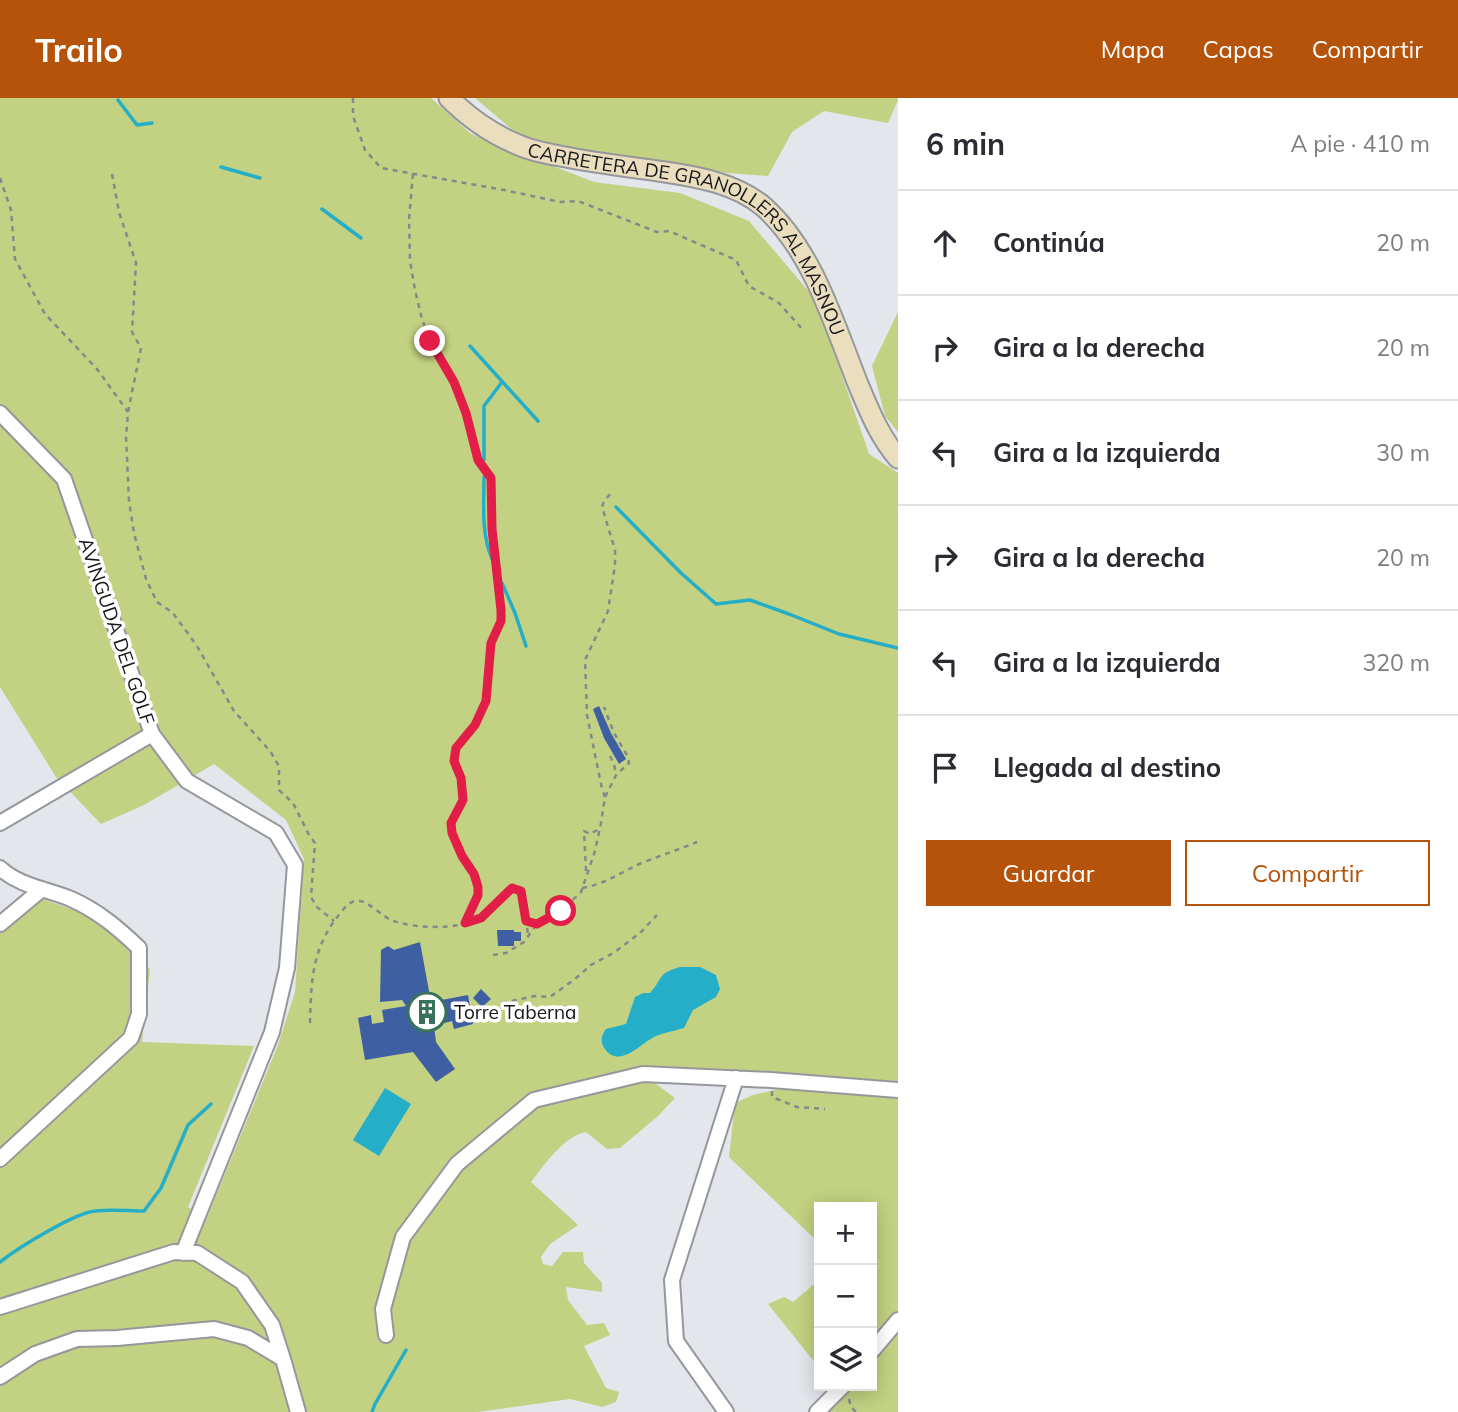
<!DOCTYPE html>
<html lang="es">
<head>
<meta charset="utf-8">
<style>
	body { margin:0; font-family:Mulish,sans-serif; background:#f2f2f3; color:#2b2b33 }
	.controls { position:absolute; right:21px; bottom:21px; display:grid; overflow:hidden; border-radius:0px; box-shadow:0 4px 18px #0003 }
	.controls button { width:63px; height:63px; display:grid; place-items:center; padding:0; border:0; border-bottom:2px solid #e1e1e2; background:#fff; color:#2b2b33; font:35px sans-serif }
	.stop { position:absolute; width:21px; height:21px; margin:-16px; border:5px solid #e11d48; border-radius:50%; background:#fff }
	.stop.end { background:#e11d48; border-color:#fff; box-shadow:0 2px 7px #0008 }
	.list { margin:0; padding:0; list-style:none }
	h2 { display:flex; justify-content:space-between; align-items:center; height:91px; margin:0; padding:0 28px; font-size:30px }
	h2 small { font-size:23px; font-weight:400; color:#7c7c81 }
	.list li { display:grid; grid-template-columns:46px 1fr auto; gap:21px; align-items:center; box-sizing:border-box; height:105px; padding:0 28px; border-top:2px solid #e1e1e2 }
	.list b { display:block; font-size:26px; white-space:nowrap }
	.list em { font-size:23px; font-style:normal; color:#7c7c81 }
	.actions { display:flex; gap:14px; padding:21px 28px }
	.actions a { flex:1; padding:16px 0; border:2px solid #b45309; border-radius:0px; text-align:center; font-size:24px; color:#b45309 }
	.actions .main { background:#b45309; color:#fff }
	.icon { flex:none; width:38px; height:38px; fill:none; stroke:currentColor; stroke-width:2; stroke-linecap:round; stroke-linejoin:round }
	.map { position:relative; flex:none; width:898px; height:1314px; overflow:hidden }
	header { display:flex; align-items:center; gap:42px; box-sizing:border-box; height:98px; padding:0 35px; background:#b45309; color:#fff }
	header strong { font-size:33px }
	nav { display:flex; gap:38px; margin-inline-start:auto; font-size:24px }
	main { display:flex }
	aside { flex:1; background:#fff }
	.map>svg:first-child { display:block }
</style>
</head>
<body>
<header>
<strong>Trailo</strong>
<nav><a>Mapa</a><a>Capas</a><a>Compartir</a></nav>
</header>
<main>
<div class="map">
<svg width="898" height="1314" viewBox="0 0 898 1314">
	<rect width="100%" height="100%" fill="#e3e6eb"/>
	<path fill="#c2d182" d="M 0,0 L 431,0 L 471,36 L 594,84 L 680,95 L 749,123 L 816,202 L 869,356 L 898,375 L 898,983 L 793,978 L 652,983 L 675,1000 L 658,1018 L 620,1050 L 607,1051 L 586,1034 C 564,1038 544,1067 531,1084 L 578,1127 L 550,1146 L 541,1159 L 543,1166 L 552,1168 L 563,1154 L 583,1154 L 584,1165 L 602,1185 L 602,1194 L 566,1189 L 568,1202 L 587,1227 L 604,1225 L 610,1237 L 584,1248 L 606,1290 L 619,1294 L 616,1304 L 602,1309 L 570,1301 L 477,1314 L 0,1314 L 0,830 L 36,799 L 83,815 L 123,845 L 150,871 L 142,944 L 254,948 L 188,1109 L 206,1122 L 278,947 L 295,894 L 304,761 L 286,722 L 214,666 L 144,707 L 101,726 L 56,679 L 0,589 Z
		M 475,0 L 898,0 L 898,2 L 888,25 L 824,13 L 792,34 L 768,78 L 726,75 L 613,58 L 522,40 Z
		M 898,214 L 898,334 L 885,318 L 872,268 Z
		M 783,990 L 898,996 L 898,1314 L 810,1314 L 857,1288 L 872,1288 L 872,1109 L 819,1109 L 819,1145 L 729,1059 L 735,1005 L 753,997 Z
		M 819,1182 L 819,1266 L 816,1266 L 768,1206 L 784,1199 L 793,1204 Z"/>
	<path fill="#25aec7" d="M 680,869 L 700,869 L 716,877 L 720,891 L 716,899 L 693,912 L 684,930 C 674,933 661,935 652,940 C 639,948 618,970 605,951 C 600,944 601,938 606,931 L 626,926 L 635,899 L 643,895 L 650,895 C 664,880 656,876 680,869 Z
		M 385,990 L 411,1006 L 379,1058 L 353,1042 Z"/>
	<g fill="none" stroke-linecap="round" stroke-linejoin="round">
		<path stroke="#25aec7" stroke-width="3.5" d="M 118,2 L 137,27 L 152,25
			M 221,69 L 260,80
			M 322,111 L 361,140
			M 470,248 L 538,323
			M 484,362 L 484,308 L 502,284
			M 484,379 C 484,407 481,435 492,461
			M 616,409 L 681,475 L 716,506 L 750,502 L 789,516 L 839,536 L 898,550
			M 502,485 L 515,515 L 526,548
			M 0,1164 C 18,1150 74,1115 95,1113 C 111,1111 128,1113 144,1113 L 161,1090 L 188,1027 L 211,1006
			M 372,1314 L 375,1306 L 406,1252"/>
	</g>
	<path fill="#3e60a3" d="M 599,608 L 611,635 L 626,661 L 619,666 L 604,640 L 593,611 Z
		M 497,832 L 514,832 L 514,834 L 521,834 L 521,843 L 514,843 L 514,848 L 498,848 Z
		M 420,844 L 431,904 L 468,897 L 473,926 L 454,931 L 452,923 L 434,928 L 436,944 L 455,971 L 436,984 L 413,954 L 365,962 L 358,920 L 371,917 L 372,926 L 384,924 L 382,912 L 406,908 L 402,902 L 380,904 L 381,852 L 388,848 L 394,852 Z
		M 481,891 L 491,901 L 482,909 L 473,900 Z"/>
	<g fill="none" stroke-linecap="round" stroke-linejoin="round">
		<defs>
			<path id="street" d="M 0,315 L 64,381 L 152,636 L 187,683 L 276,735 L 295,767 L 287,870 L 272,934 L 183,1155
				M 0,725 L 152,636
				M 0,770 C 19,788 47,791 71,801 C 98,813 118,830 139,850 L 139,916 L 131,940 L 0,1061
				M 0,826 L 42,791
				M 0,1209 L 174,1154 L 197,1155 L 242,1184 L 272,1227 L 283,1261
				M 386,1237 L 383,1211 L 403,1139 L 457,1066 L 534,1002 L 643,976 L 771,982 L 898,992
				M 872,1253 L 898,1222
				M 0,1279 L 35,1256 L 77,1241 L 117,1240 L 214,1231 L 248,1240 L 283,1261 L 298,1314
				M 726,1314 L 676,1243 L 672,1182 L 736,980
				M 817,1314 L 843,1288"/>
			<g id="secondary">
				<path id="s1" d="M 449,0 C 468,19 489,34 514,45 C 528,52 544,55 560,58 C 595,65 630,69 665,74 C 699,79 737,86 764,109 C 813,153 834,226 858,286 C 869,312 879,338 898,360"/>
			</g>
		</defs>
		<use href="#street" stroke="#95979c" stroke-width="18"/>
		<use href="#secondary" stroke="#95979c" stroke-width="23"/>
		<path stroke="#86888c" stroke-width="2.5" stroke-dasharray="5 5" stroke-linecap="butt" d="M 353,0 L 353,18 L 365,52 L 381,70 L 504,92 L 560,104 L 578,103 L 657,134 L 669,133 L 736,162 L 749,188 L 779,205 L 804,233
			M 112,76 L 119,114 L 136,165 L 132,234 L 141,250 L 128,314 L 126,339 L 129,403 L 134,435 L 146,481 L 157,504 L 173,515 L 197,548 L 234,613 L 270,653 L 279,668 L 279,692 L 293,705 L 309,737 L 315,745 L 311,799 L 317,809 L 334,823
			M 413,76 L 409,121 L 410,163 L 415,192 L 422,221 L 430,243 L 454,284 L 466,315 L 478,362 L 490,380 L 492,431 L 501,512 L 501,523 L 491,545 L 486,603 L 475,627 L 456,650 L 454,663 L 461,680 L 463,702 L 451,725 L 452,735 L 462,758 L 474,776 L 478,789 L 478,797 L 465,825
			M 0,80 L 11,112 L 15,161 L 45,216 L 97,271 L 128,314
			M 610,658 L 614,666 L 616,677
			M 605,699 L 602,691 L 587,617 L 585,562 L 608,513 L 615,467 L 615,452 L 602,409 L 604,403 L 613,393
			M 586,773 L 584,733 L 590,736 L 599,731
			M 582,790 C 607,786 622,773 644,764 C 662,757 680,751 697,744
			M 493,857 L 506,855 L 524,844 L 537,826 L 561,813 L 581,794 L 595,753 L 601,725 L 605,699 L 616,677 L 629,665 L 628,659 L 614,635 L 604,609
			M 502,905 L 535,898 L 550,899 L 575,881 L 591,867 L 615,854 L 641,834 L 657,817
			M 310,925 C 311,882 312,848 342,813 C 346,808 351,802 359,803 C 368,803 382,818 391,822 C 413,831 460,832 481,820 C 493,814 503,800 512,790 L 521,793 L 524,801 L 528,838
			M 772,993 L 772,999 L 797,1009 L 825,1011
			M 849,1301 L 851,1309 L 856,1314"/>
		<use href="#street" stroke="#fff" stroke-width="14"/>
		<use href="#secondary" stroke="#eadebf" stroke-width="19"/>
	</g>
	<g fill="none" stroke-linecap="round" stroke-linejoin="round">
		<path stroke="#e11d48" stroke-width="9" d="M 430,243 L 454,284 L 466,315 L 478,362 L 491,380 L 492,431 L 501,512 L 501,523 L 491,545 L 486,603 L 475,627 L 456,650 L 454,663 L 461,680 L 463,702 L 451,725 L 452,735 L 462,758 L 474,776 L 478,789 L 478,797 L 465,825 L 481,820 L 512,790 L 521,793 L 526,823 L 537,826 L 561,813"/>
	</g>
	<defs>
		<symbol id="building-ring" viewBox="-11 -11 22 22"><circle r="9.5" fill="#fff" stroke="#39735c" stroke-width="1.5"/><path d="M-4-6H4V6H1V3H-1V6H-4ZM-2.5-4.3h1.7v1.8h-1.7ZM.8-4.3h1.7v1.8H.8ZM-2.5-1h1.7V.8h-1.7ZM.8-1h1.7V.8H.8Z" fill="#39735c"/></symbol>
	</defs>
	<g fill-rule="evenodd">
		<use href="#building-ring" x="405" y="892" width="44" height="44"/>
	</g>
	<g text-anchor="middle" dominant-baseline="central" stroke-width="7" stroke-linejoin="round" paint-order="stroke">
		<g font-size="19" fill="#161719" stroke="#fff">
			<text stroke="none"><textPath href="#s1" startOffset="292">CARRETERA DE GRANOLLERS AL MASNOU</textPath></text>
			<text transform="translate(117 533) rotate(71)">AVINGUDA DEL GOLF</text>
		</g>
		<g font-size="19" fill="#161719" stroke="#fff" text-anchor="start">
			<text x="454" y="914">Torre Taberna</text>
		</g>
	</g>
</svg>
<div class="controls">
<button>+</button>
<button>−</button>
<button><svg class="icon" aria-label="layers" viewBox="0 0 24 24"><path d="M12 4l9 5-9 5-9-5zM3 14l9 5 9-5"/></svg></button>
</div>
<div class="stop" style="left:561px;top:813px"></div>
<div class="stop end" style="left:430px;top:243px"></div>
</div>
<aside>
<h2>6 min<small>A pie · 410 m</small></h2>
<ul class="list">
<li><svg class="icon" aria-label="ahead" viewBox="0 0 24 24"><path d="M12 20V5M6 11l6-6 6 6"/></svg><div><b>Continúa</b></div><em>20 m</em></li>
<li><svg class="icon" aria-label="right" viewBox="0 0 24 24"><path d="M7 20v-9h11M14 6l5 5-5 5"/></svg><div><b>Gira a la derecha</b></div><em>20 m</em></li>
<li><svg class="icon" aria-label="left" viewBox="0 0 24 24"><path d="M17 20v-9H6M10 6l-5 5 5 5"/></svg><div><b>Gira a la izquierda</b></div><em>30 m</em></li>
<li><svg class="icon" aria-label="right" viewBox="0 0 24 24"><path d="M7 20v-9h11M14 6l5 5-5 5"/></svg><div><b>Gira a la derecha</b></div><em>20 m</em></li>
<li><svg class="icon" aria-label="left" viewBox="0 0 24 24"><path d="M17 20v-9H6M10 6l-5 5 5 5"/></svg><div><b>Gira a la izquierda</b></div><em>320 m</em></li>
<li><svg class="icon" aria-label="arrive" viewBox="0 0 24 24"><path d="M6 21V4h12l-3 4 3 4H6"/></svg><div><b>Llegada al destino</b></div></li>
</ul>
<div class="actions"><a class="main">Guardar</a><a>Compartir</a></div>
</aside>
</main>
</body>
</html>
